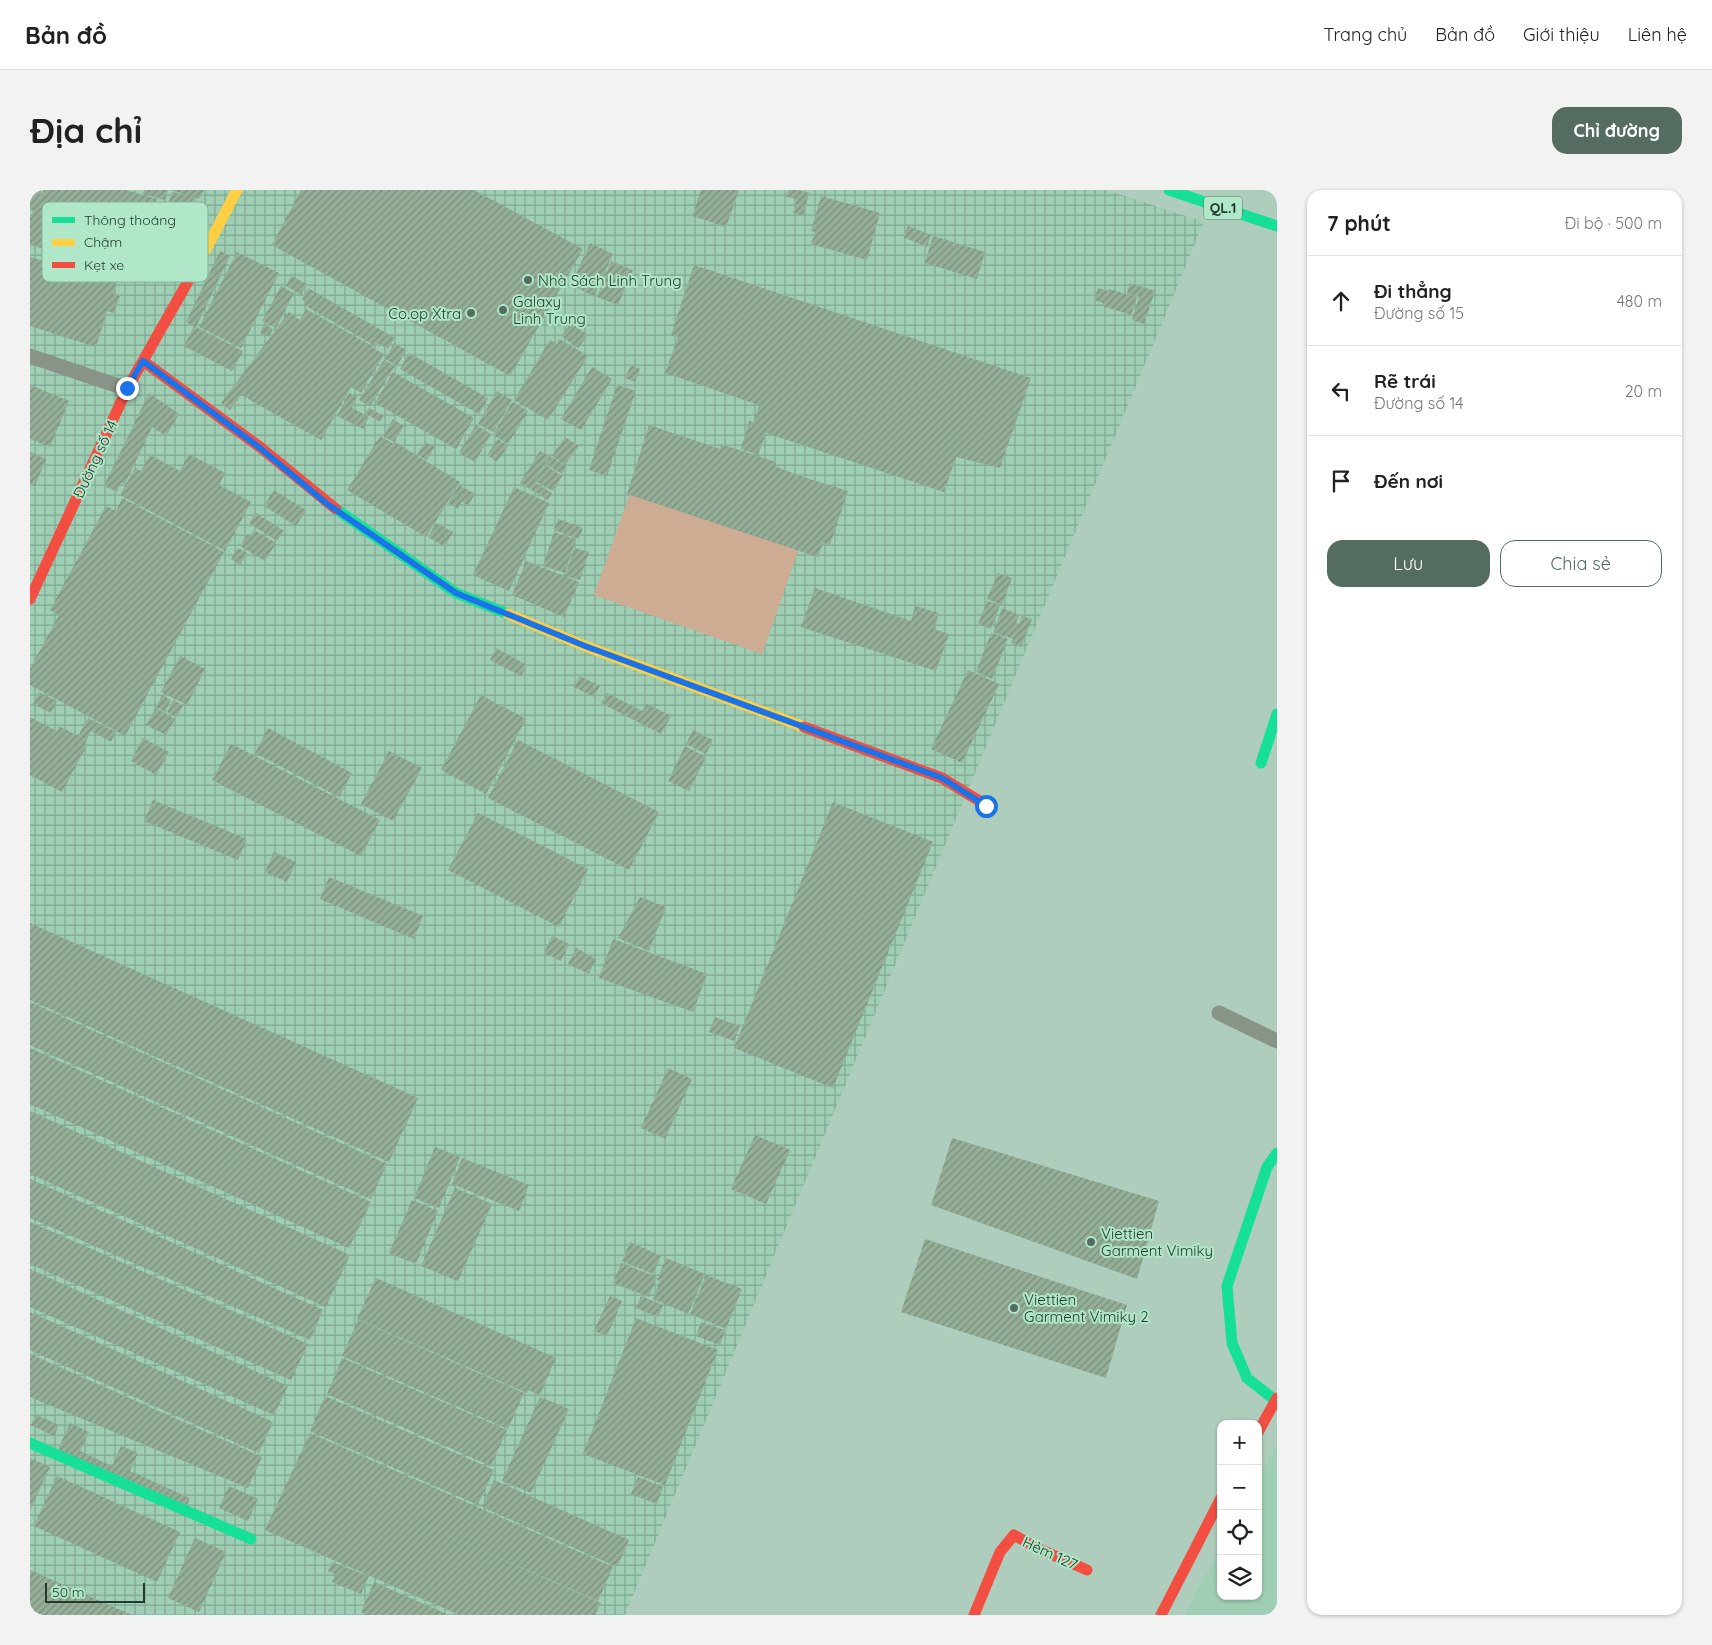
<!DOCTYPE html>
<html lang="vi">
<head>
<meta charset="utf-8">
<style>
	body { margin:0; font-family:Quicksand,sans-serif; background:#f2f2f2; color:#222 }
	.controls { position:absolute; right:15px; bottom:15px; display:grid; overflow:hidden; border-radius:10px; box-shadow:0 1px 4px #0004 }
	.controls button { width:45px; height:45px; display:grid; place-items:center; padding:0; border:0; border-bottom:1px solid #e0e0e0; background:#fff; color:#222; font:25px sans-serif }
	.scale { position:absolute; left:15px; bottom:12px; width:100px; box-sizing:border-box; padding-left:5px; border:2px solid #243a2e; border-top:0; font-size:14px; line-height:18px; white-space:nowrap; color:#243a2e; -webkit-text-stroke:4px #afe7c8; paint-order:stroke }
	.stop { position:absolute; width:15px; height:15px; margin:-11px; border:4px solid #1a73e8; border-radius:50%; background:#fff }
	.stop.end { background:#1a73e8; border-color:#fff; box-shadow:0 1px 5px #0008 }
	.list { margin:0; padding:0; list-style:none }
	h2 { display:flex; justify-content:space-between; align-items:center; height:65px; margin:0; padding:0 20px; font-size:21px }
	h2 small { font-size:16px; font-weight:400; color:#767676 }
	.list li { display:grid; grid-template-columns:32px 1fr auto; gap:15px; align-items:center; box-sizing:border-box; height:90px; padding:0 20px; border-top:1px solid #e0e0e0 }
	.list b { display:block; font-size:19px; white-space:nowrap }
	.list p { margin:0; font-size:16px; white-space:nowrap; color:#767676 }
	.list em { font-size:16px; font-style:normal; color:#767676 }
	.actions { display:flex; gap:10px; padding:15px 20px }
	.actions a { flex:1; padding:11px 0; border:1px solid #556d60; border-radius:15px; text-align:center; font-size:18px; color:#556d60 }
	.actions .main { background:#556d60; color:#fff }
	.icon { flex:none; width:28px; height:28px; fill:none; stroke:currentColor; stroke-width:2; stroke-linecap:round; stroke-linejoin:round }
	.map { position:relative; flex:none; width:1247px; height:1425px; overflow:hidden; border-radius:15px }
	header { display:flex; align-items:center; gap:30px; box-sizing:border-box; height:70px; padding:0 25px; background:#fff; border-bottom:1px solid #e0e0e0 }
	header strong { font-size:24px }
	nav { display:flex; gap:28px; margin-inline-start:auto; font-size:18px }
	.intro { display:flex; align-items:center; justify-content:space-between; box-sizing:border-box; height:120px; padding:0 30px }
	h1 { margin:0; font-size:35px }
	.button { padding:12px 22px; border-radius:15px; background:#556d60; color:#fff; font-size:18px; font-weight:700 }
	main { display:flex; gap:30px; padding:0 30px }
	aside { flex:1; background:#fff; border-radius:15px; box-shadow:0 1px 4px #0004 }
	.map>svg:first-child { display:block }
</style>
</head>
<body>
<header>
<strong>Bản đồ</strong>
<nav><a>Trang chủ</a><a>Bản đồ</a><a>Giới thiệu</a><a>Liên hệ</a></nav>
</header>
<div class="intro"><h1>Địa chỉ</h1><a class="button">Chỉ đường</a></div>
<main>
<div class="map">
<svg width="1247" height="1425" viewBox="0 0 1247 1425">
	<defs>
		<pattern id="industrial-grid" width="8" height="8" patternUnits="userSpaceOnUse" patternTransform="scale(1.25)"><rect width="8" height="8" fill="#9eceb4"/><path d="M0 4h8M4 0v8" fill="none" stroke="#81a893"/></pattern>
		<pattern id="building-hatch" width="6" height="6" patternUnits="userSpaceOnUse" patternTransform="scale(1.25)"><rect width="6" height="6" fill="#94ae97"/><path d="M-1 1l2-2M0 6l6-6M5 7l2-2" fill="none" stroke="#798f7c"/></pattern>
	</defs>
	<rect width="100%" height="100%" fill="#afcdbc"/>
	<path fill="#9eceb4" d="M 1247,1253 L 1247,1425 L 1154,1425 L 1191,1357 L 1191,1406 L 1228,1406 L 1228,1288 Z"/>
	<path fill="url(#industrial-grid)" d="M 0,0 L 1077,0 L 1174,32 L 595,1425 L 0,1425 Z"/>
	<path fill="#ceab93" d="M 603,295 L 771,353 L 732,464 L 564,405 Z"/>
	<path fill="url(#building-hatch)" d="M 0,0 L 12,1 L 8,11 L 14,0 L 96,0 L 127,9 L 110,65 L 28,41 L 35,44 L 28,64 L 0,54 L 0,28 L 5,18 L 3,21 L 0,20 Z
		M 114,0 L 138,0 L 135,10 L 113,4 Z
		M 141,0 L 174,0 L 169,9 L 164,7 L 161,18 L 139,12 L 142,2 L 158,6 Z
		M 271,0 L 444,0 L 553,59 L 480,186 L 242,55 Z
		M 671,0 L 709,0 L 696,37 L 662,26 Z
		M 758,0 L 769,0 L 779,3 L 773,26 L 763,23 L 767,9 L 756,7 Z
		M 791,6 L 850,23 L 837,70 L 781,54 L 785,42 L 781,41 Z
		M 878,36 L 901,45 L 897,57 L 873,47 Z
		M 903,46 L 955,62 L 947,89 L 895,73 Z
		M 560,53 L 583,64 L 564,106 L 541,95 Z
		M 190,61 L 200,66 L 166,137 L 156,132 Z
		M 207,62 L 249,83 L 211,158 L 169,137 Z
		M 0,67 L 86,93 L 83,104 L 90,106 L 84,123 L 77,121 L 66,157 L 0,136 Z
		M 581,71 L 603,80 L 588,115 L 567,107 Z
		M 664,75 L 1001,188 L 970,278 L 926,267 L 914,302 L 736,243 L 728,265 L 711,259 L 719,231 L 724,232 L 729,215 L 635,183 L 648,147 L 641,145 Z
		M 261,86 L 277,94 L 271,105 L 256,96 Z
		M 1100,93 L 1125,101 L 1114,134 L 1102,130 L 1109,107 L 1097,103 Z
		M 251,96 L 264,103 L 246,138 L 232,131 Z
		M 278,98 L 365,148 L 358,159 L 347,153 L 345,156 L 274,115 L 276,112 L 272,109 Z
		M 1068,98 L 1078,101 L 1079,99 L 1107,107 L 1101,125 L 1072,116 L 1073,113 L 1064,110 Z
		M 276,119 L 344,157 L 343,158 L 354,164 L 331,203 L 321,197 L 291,250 L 223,212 L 212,204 L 200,220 L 191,213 L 259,122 L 270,130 Z
		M 541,133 L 558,145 L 548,158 L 531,146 Z
		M 234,134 L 243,139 L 239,147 L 230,143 Z
		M 164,136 L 213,161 L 202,181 L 154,156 Z
		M 529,149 L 558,166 L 518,230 L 484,210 L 520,150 L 527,154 Z
		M 364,153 L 376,160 L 367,176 L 355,169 Z
		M 379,163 L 458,208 L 449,224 L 370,179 Z
		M 354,170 L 365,176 L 340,216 L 329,210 Z
		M 601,175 L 610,179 L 605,192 L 595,188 Z
		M 562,177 L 582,189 L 551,240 L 531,229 Z
		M 363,182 L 444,228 L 426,259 L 345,213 Z
		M 0,195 L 39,211 L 20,257 L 0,249 Z
		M 587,195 L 606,201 L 577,286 L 559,280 Z
		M 467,201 L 482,210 L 463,242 L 448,234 Z
		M 119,203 L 149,224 L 136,246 L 122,237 L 95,294 L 91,293 L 87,302 L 74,296 Z
		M 319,203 L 327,207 L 322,218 L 339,227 L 333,239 L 307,226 Z
		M 482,212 L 498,221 L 478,254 L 463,245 Z
		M 339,218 L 354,226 L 350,232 L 335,223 Z
		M 363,229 L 374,236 L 364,252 L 353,246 Z
		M 446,235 L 461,244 L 445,272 L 429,263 Z
		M 619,235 L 690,259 L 691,254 L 746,272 L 745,276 L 767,285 L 818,301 L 800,355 L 793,353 L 788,367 L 597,304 Z
		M 350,246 L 364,254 L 365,252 L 430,292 L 396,347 L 317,300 Z
		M 535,247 L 549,256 L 535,275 L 522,266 Z
		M 468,249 L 478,256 L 467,272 L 457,265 Z
		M 395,252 L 405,257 L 397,270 L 387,265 Z
		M 510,261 L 519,266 L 504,292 L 522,303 L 518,310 L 490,293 Z
		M 0,262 L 16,269 L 5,296 L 0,294 Z
		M 159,264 L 195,283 L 189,295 L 221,312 L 195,361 L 90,305 L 105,278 L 111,281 L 120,265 L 150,281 Z
		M 520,266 L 537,277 L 532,284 L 515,274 Z
		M 515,275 L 532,286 L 523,301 L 505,291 Z
		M 429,295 L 445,304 L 438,315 L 432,312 L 428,319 L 418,313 Z
		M 484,297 L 519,313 L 479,401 L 443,385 Z
		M 244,300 L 276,320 L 266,336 L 234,316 Z
		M 92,308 L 194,362 L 95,546 L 0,495 L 0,479 L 29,425 L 20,420 L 76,316 L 86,321 Z
		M 226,323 L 254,341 L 247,351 L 219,333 Z
		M 528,329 L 553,338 L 549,349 L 524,340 Z
		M 406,333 L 423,342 L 415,357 L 398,347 Z
		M 224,340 L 246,353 L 235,371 L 210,356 L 217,345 L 220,346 Z
		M 524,342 L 546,349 L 535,383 L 513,376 Z
		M 208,358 L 217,363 L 210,375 L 201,369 Z
		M 544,358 L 559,362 L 550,390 L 535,386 Z
		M 496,371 L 549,392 L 534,427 L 482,405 Z
		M 968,383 L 982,388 L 972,415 L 957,409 Z
		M 785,398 L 881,431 L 885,416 L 909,423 L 904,439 L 919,444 L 906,481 L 771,437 Z
		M 957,411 L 970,415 L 961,439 L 948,434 Z
		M 972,418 L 989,425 L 986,433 L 989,434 L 992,426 L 1002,429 L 991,457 L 981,453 L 983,449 L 964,442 Z
		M 961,443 L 978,449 L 962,489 L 946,482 Z
		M 466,458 L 497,475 L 491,486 L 460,470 Z
		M 150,466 L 175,479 L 157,515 L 131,502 Z
		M 938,480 L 969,494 L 932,573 L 901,559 Z
		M 550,486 L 570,496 L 564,507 L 544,497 Z
		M 9,502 L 27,511 L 21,523 L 3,514 Z
		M 577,503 L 612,521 L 617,514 L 641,526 L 631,544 L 571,513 Z
		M 132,505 L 141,510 L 135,522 L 126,517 Z
		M 451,505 L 496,529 L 456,604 L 411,580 Z
		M 143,510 L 153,515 L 147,527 L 137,522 Z
		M 126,518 L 145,529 L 136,545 L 116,535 Z
		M 0,527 L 27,541 L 29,536 L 48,546 L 58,528 L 86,542 L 81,552 L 61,541 L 54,556 L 56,557 L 32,602 L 0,585 Z
		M 238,538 L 322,583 L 309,607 L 225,563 Z
		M 663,540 L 683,550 L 676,564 L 656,554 Z
		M 113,548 L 139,562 L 126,585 L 101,571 Z
		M 488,550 L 629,622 L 599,680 L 458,608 Z
		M 201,554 L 350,630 L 331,666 L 182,590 Z
		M 655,556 L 676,567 L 659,601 L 638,591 Z
		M 359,561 L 392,578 L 363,631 L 331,614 Z
		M 123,610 L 217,649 L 208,670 L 114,631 Z
		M 803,612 L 903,652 L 803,898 L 704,858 Z
		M 448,623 L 558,679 L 529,737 L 418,680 Z
		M 244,662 L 266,672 L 257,692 L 235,682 Z
		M 299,687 L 393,726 L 384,749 L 290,709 Z
		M 610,707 L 636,717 L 619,761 L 588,748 Z
		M 0,733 L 388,908 L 359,972 L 0,810 Z
		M 522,746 L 539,754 L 531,771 L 514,763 Z
		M 583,749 L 677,784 L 663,822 L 569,788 Z
		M 546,758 L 566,769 L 559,784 L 538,774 Z
		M 0,812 L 357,974 L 341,1009 L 0,855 Z
		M 685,827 L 710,836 L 704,851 L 679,842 Z
		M 0,858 L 341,1012 L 319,1058 L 0,914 Z
		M 638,878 L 662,889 L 635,949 L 611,938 Z
		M 0,921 L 320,1065 L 296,1117 L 0,984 Z
		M 725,945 L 760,960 L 736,1014 L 701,999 Z
		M 922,948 L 1129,1011 L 1107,1089 L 901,1015 Z
		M 405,957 L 430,967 L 409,1018 L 384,1008 Z
		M 432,968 L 499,995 L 489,1021 L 422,994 Z
		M 0,989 L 293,1120 L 280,1150 L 0,1028 Z
		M 425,998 L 462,1014 L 428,1091 L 391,1076 Z
		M 382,1010 L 408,1021 L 386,1074 L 359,1063 Z
		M 0,1032 L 278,1154 L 261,1190 L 0,1074 Z
		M 895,1049 L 1097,1115 L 1076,1188 L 871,1122 Z
		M 600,1052 L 631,1066 L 623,1084 L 592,1071 Z
		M 636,1068 L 675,1084 L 658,1124 L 623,1109 L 630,1091 L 627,1090 Z
		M 591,1073 L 627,1087 L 619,1107 L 583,1093 Z
		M 0,1079 L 258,1196 L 244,1225 L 0,1117 Z
		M 676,1085 L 712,1099 L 696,1139 L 660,1124 Z
		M 346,1088 L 526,1168 L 510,1205 L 499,1200 L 497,1203 L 327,1129 Z
		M 580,1106 L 592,1111 L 577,1146 L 564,1141 Z
		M 611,1106 L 633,1115 L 628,1127 L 606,1118 Z
		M 0,1122 L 243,1232 L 229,1263 L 0,1160 Z
		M 606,1128 L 688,1160 L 635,1295 L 553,1264 Z
		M 328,1130 L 494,1203 L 478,1239 L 312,1166 Z
		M 671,1132 L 695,1140 L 690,1155 L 666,1146 Z
		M 0,1164 L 232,1267 L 218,1298 L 0,1207 Z
		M 312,1168 L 477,1240 L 461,1276 L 297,1204 Z
		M 295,1206 L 464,1280 L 448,1315 L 280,1241 Z
		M 510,1207 L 539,1219 L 501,1303 L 472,1291 Z
		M 6,1225 L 29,1235 L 24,1246 L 1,1235 Z
		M 40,1233 L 59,1242 L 50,1261 L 82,1276 L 91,1256 L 108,1263 L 100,1281 L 160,1308 L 155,1321 L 26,1264 Z
		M 280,1243 L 583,1377 L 568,1411 L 356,1318 L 571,1413 L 565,1425 L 429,1425 L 235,1340 Z
		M 0,1268 L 20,1277 L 0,1320 Z
		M 27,1286 L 150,1342 L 127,1392 L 4,1336 Z
		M 608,1287 L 633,1297 L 627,1314 L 601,1304 Z
		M 464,1290 L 599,1350 L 587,1377 L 452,1317 Z
		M 199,1296 L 228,1309 L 218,1331 L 189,1318 Z
		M 165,1348 L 196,1362 L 169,1422 L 138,1408 Z
		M 302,1372 L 339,1386 L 331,1404 L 302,1392 L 305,1384 L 298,1381 Z
		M 0,1380 L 102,1425 L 0,1425 Z
		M 344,1392 L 419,1425 L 337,1425 L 331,1422 Z"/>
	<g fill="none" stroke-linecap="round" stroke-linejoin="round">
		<path stroke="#899489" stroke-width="15" d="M 0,166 L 97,199
			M 1189,823 L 1247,851"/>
		<path stroke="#16e098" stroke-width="11" d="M 1139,0 L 1247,36
			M 306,319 L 426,403 L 478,424
			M 1231,573 L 1247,524
			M 1246,1211 L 1217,1188 L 1202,1153 L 1197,1096 L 1237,977 L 1247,963
			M 0,1253 L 221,1349"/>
		<path stroke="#ffcf43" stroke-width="11" d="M 173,65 L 207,0
			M 478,424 L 555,456 L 774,537"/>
		<path stroke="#f24e42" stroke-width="11" d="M 113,171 L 230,257 L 306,319
			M 0,409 L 97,199 L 173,65
			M 774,537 L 912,588 L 956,615
			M 1228,1242 L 1247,1208
			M 944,1425 L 970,1362 L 984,1345 L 1007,1358 L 1057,1380
			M 1131,1425 L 1191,1308"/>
	</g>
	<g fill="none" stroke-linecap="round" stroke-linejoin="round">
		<path stroke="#1a73e8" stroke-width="6" d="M 97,198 L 113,171 L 230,258 L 296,313 L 426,403 L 555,456 L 912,588 L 956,616"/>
	</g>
	<g fill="#556d60" stroke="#afe7c8" stroke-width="2">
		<circle cx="498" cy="90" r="5"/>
		<circle cx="473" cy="120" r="5"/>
		<circle cx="441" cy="123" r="5"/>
		<circle cx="1061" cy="1052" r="5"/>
		<circle cx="984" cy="1118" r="5"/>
	</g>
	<g text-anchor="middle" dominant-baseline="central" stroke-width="4" stroke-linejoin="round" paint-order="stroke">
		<rect fill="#afe7c8" stroke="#4e6e5c" stroke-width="1" x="1174" y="6.5" width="38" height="23" rx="4"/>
		<g font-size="14" font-weight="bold" fill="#243a2e">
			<text x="1193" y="18">QL.1</text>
		</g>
		<g font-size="15" fill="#243a2e" stroke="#afe7c8" text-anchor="start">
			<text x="508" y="90">Nhà Sách Linh Trung</text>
			<text x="483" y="111">Galaxy<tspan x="483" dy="17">Linh Trung</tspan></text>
			<text x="431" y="123" text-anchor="end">Co.op Xtra</text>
			<text x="1071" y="1043">Viettien<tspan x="1071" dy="17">Garment Vimiky</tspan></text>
			<text x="994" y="1109">Viettien<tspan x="994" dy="17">Garment Vimiky 2</tspan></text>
		</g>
		<g font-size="15" fill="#243a2e" stroke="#afe7c8">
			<text transform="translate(65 269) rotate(-65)">Đường số 14</text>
			<text transform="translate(1020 1363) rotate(25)">Hẻm 127</text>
		</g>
	</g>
	<rect x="12" y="12" width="166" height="80" rx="8" fill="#afe7c8" stroke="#85b39a" stroke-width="1"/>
	<rect x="22" y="27" width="23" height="6" fill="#16e098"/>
	<rect x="22" y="49" width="23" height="7" fill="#ffcf43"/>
	<rect x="22" y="72" width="23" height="6" fill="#f24e42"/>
	<g font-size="14" fill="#243a2e">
		<text x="54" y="35">Thông thoáng</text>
		<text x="54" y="57">Chậm</text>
		<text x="54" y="80">Kẹt xe</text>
	</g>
</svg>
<div class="controls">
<button>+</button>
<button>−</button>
<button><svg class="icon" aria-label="locate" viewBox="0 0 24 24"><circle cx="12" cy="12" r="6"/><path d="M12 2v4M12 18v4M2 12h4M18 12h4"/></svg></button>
<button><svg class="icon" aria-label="layers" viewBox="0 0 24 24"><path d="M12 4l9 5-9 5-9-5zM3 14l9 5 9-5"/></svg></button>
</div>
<div class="scale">50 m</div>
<div class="stop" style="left:956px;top:616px"></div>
<div class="stop end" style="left:97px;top:198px"></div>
</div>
<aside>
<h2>7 phút<small>Đi bộ · 500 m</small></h2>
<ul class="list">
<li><svg class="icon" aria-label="ahead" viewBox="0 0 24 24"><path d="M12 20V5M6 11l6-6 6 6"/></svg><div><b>Đi thẳng</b><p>Đường số 15</p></div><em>480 m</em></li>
<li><svg class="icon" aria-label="left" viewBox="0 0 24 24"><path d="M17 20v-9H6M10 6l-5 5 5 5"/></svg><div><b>Rẽ trái</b><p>Đường số 14</p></div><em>20 m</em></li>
<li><svg class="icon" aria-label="arrive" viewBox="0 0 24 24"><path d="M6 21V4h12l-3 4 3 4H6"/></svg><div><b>Đến nơi</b></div></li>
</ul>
<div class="actions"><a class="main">Lưu</a><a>Chia sẻ</a></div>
</aside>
</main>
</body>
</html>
